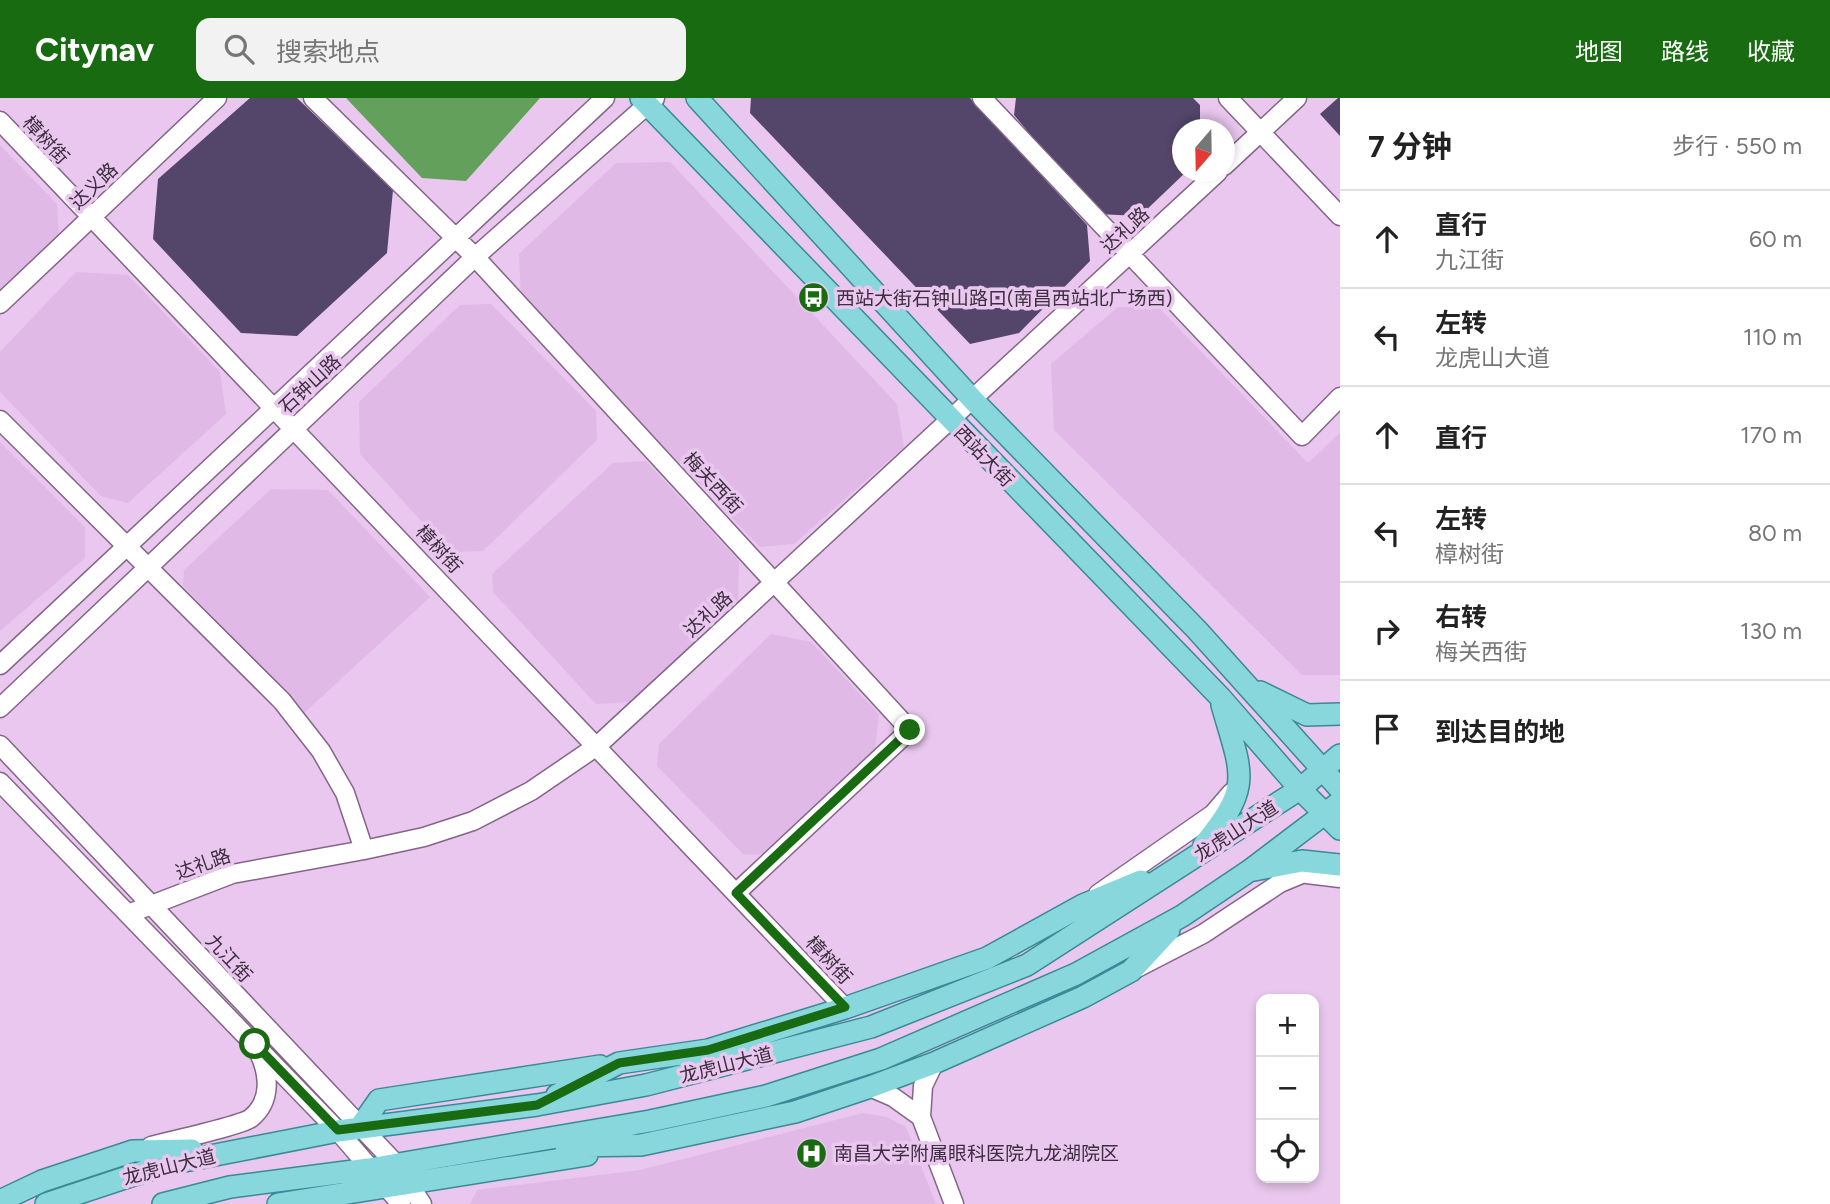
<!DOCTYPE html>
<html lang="zh">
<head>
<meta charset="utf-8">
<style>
	body { margin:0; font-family:Figtree,"Noto Sans SC",sans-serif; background:#f2f2f2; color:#222 }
	.controls { position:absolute; right:21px; bottom:21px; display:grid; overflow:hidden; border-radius:14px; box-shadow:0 4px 10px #0003 }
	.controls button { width:63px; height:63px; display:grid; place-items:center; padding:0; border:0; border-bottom:2px solid #e0e0e0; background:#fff; color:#222; font:35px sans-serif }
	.compass { position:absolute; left:1172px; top:21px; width:63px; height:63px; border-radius:50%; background:#fff; box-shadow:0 4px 10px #0003; rotate:200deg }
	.stop { position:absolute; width:21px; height:21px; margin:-16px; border:5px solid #186b11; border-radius:50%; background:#fff }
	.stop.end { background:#186b11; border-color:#fff; box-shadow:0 2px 7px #0008 }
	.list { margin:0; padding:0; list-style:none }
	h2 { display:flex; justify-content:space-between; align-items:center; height:91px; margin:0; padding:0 28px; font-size:30px }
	h2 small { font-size:23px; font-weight:400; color:#767676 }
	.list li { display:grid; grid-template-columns:46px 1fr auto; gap:21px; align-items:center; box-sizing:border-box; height:98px; padding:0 28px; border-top:2px solid #e0e0e0 }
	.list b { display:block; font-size:26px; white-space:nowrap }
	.list p { margin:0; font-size:23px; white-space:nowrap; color:#767676 }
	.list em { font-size:23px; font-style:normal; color:#767676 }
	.icon { flex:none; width:38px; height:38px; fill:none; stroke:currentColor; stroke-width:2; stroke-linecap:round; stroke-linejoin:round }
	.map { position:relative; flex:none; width:1340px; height:1106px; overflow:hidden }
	header { display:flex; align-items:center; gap:42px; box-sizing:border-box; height:98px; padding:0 35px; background:#186b11; color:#fff }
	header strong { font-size:33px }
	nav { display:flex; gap:38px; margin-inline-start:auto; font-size:24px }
	.search { width:490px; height:63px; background:#f2f2f2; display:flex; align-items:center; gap:18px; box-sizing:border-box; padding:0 24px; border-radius:14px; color:#767676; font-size:26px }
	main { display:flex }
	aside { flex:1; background:#fff }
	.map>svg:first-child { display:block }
</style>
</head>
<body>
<header>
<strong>Citynav</strong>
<div class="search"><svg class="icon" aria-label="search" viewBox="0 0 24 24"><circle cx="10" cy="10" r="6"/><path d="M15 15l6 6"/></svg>搜索地点</div>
<nav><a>地图</a><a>路线</a><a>收藏</a></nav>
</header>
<main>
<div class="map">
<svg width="1340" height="1106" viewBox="0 0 1340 1106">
	<rect width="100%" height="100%" fill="#e9c7ee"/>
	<path fill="#e0b9e6" d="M 0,47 L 57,106 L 59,144 L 0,196 Z
		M 670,64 L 897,306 L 904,349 L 794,446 L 760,449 L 521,199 L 519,156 L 616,65 Z
		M 76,174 L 128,177 L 220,274 L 226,316 L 128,405 L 101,398 L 0,294 L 0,254 Z
		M 491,206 L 596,313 L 597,342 L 483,453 L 450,454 L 360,356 L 359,304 L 460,207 Z
		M 1118,209 L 1158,209 L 1308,365 L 1340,335 L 1340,577 L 1302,577 L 1054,332 L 1051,266 Z
		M 0,344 L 85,429 L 85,460 L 0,533 Z
		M 646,363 L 739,463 L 738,503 L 630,604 L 596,606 L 493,494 L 492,476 L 613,365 Z
		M 271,391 L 328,392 L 430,499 L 304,615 L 183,488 L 184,472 Z
		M 771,536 L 811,544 L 879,616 L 875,651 L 777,755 L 744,757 L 657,668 L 659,646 Z
		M 863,1015 L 887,1019 L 906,1029 L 936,1106 L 470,1106 L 477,1092 L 640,1072 Z"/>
	<path fill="#62a05b" d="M 346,0 L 540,0 L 466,83 L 422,80 Z"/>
	<path fill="#54456a" d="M 250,0 L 297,0 L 393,92 L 387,155 L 297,238 L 241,235 L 153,141 L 158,81 Z
		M 751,0 L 970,0 L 1087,127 L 1090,163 L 1019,235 L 970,246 L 750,15 Z
		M 1016,0 L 1193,0 L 1200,7 L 1200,32 L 1182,32 L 1182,74 L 1186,74 L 1140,118 L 1097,116 L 1014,17 Z
		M 1338,0 L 1340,0 L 1340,38 L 1320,16 Z"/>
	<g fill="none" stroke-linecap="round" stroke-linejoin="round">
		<defs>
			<path id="minor" d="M 313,0 L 475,159 L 910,632 L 736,795
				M 982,0 L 1302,338 L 1340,299
				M 1228,0 L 1340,118
				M 0,23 L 845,910
				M 1224,68 L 1297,0
				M 0,206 L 217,0
				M 0,322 L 282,603 L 321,653 L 345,695 L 364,752
				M 0,567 L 605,0
				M 0,610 L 475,159 L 655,0
				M 0,647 L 396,1066 L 422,1106
				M 0,684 L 338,1033 L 401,1106
				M 1307,776 L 1340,780
				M 1098,796 L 1213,716 L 1231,695
				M 128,816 L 232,776 L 364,752 L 424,739 L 473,723 L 531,693 L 597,648 L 1218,74
				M 1137,870 L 1203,836 L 1280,785 L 1328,765
				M 870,989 L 893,999 L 921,1019 L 923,988 L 934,965
				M 921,1019 L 954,1106
				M 151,1048 C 169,1043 240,1028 251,1020 C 272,1003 269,976 259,955"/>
			<path id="major" d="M 641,0 L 1220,599 L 1300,691 L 1340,731
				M 697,0 L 973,302 L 1197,532 L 1340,691
				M 1260,594 L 1307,617 L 1340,616
				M 1204,747 C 1253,687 1242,677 1222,607
				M 1254,772 L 1302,763 L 1340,767
				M 557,997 L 619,965 L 708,952 L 845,910 L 987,860 L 1083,807 L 1141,783
				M 360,1029 L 379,1002 L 600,968
				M 566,1048 L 641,1047 L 795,1014 L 870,989 L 934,965 L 1083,899 L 1131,873 L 1169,832
				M 0,1103 L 42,1083 L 133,1053 L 192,1052
				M 46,1106 L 164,1067 L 338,1033 L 537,1007 L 646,987 L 871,929 L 1027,867 L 1300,691 L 1340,657
				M 163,1106 L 230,1089 L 369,1071 L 650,1023 L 766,998 L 881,961 L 1076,876 L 1182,818 L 1249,773 L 1340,704
				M 278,1106 L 587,1057"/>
		</defs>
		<use href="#minor" stroke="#846588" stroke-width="21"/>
		<use href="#major" stroke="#3a8a96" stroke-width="24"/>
		<use href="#minor" stroke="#fff" stroke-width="18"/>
		<use href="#major" stroke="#88d7dd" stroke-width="21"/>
	</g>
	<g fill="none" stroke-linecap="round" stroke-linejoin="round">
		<path stroke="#186b11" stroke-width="9" d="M 255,946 L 338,1032 L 537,1007 L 619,965 L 708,952 L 845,909 L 736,795 L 910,632"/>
	</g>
	<defs>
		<symbol id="bus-disc" viewBox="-11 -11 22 22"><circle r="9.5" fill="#186b11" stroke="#e9c7ee"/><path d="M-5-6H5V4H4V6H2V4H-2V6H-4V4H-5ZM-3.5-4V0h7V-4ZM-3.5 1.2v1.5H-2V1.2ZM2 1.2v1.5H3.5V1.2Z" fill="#fff"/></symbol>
		<symbol id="hospital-disc" viewBox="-11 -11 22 22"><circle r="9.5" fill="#186b11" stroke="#e9c7ee"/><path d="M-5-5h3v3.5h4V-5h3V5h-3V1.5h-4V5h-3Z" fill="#fff"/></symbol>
	</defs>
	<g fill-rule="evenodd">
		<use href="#bus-disc" x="796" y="182" width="35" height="35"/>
		<use href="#hospital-disc" x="794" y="1038" width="35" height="35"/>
	</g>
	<g text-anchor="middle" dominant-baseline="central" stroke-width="7" stroke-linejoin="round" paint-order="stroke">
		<g font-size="19" fill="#3c2e3e" stroke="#e9c7ee">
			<text transform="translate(46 42) rotate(47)">樟树街</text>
			<text transform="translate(94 88) rotate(-44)">达义路</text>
			<text transform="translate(1125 132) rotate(-43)">达礼路</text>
			<text transform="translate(310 286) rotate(-43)">石钟山路</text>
			<text transform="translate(984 358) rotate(46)">西站大街</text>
			<text transform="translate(713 385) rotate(47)">梅关西街</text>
			<text transform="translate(439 451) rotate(47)">樟树街</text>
			<text transform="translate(708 516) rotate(-43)">达礼路</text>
			<text transform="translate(1236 733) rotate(-33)">龙虎山大道</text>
			<text transform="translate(203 766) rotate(-19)">达礼路</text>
			<text transform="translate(229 860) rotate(47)">九江街</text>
			<text transform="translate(829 862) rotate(47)">樟树街</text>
			<text transform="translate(726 967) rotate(-14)">龙虎山大道</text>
			<text transform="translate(169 1069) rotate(-14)">龙虎山大道</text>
		</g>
		<g font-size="19" fill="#3c2e3e" stroke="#e9c7ee" text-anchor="start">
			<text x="836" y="200">西站大街石钟山路口(南昌西站北广场西)</text>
			<text x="834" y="1055">南昌大学附属眼科医院九龙湖院区</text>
		</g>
	</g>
</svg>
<div class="controls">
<button>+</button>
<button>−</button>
<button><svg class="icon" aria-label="locate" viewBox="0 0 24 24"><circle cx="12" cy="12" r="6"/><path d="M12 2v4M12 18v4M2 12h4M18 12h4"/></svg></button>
</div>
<svg class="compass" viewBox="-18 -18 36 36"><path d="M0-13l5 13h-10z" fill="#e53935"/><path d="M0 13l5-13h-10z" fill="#767676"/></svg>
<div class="stop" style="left:255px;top:946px"></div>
<div class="stop end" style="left:910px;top:632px"></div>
</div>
<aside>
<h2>7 分钟<small>步行 · 550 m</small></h2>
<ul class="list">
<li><svg class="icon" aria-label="ahead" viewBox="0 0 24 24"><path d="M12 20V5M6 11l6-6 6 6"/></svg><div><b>直行</b><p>九江街</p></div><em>60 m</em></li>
<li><svg class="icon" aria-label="left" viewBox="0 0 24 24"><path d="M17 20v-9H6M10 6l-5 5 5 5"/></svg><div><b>左转</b><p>龙虎山大道</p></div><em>110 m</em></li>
<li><svg class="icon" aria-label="ahead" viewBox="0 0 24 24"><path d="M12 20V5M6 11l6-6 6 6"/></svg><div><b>直行</b></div><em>170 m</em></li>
<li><svg class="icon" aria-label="left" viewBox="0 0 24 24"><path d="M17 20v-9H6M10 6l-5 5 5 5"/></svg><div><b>左转</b><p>樟树街</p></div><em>80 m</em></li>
<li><svg class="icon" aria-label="right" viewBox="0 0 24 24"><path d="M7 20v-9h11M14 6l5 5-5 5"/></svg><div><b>右转</b><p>梅关西街</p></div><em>130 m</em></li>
<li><svg class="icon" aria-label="arrive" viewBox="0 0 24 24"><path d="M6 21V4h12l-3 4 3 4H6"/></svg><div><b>到达目的地</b></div></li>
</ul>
</aside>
</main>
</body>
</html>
